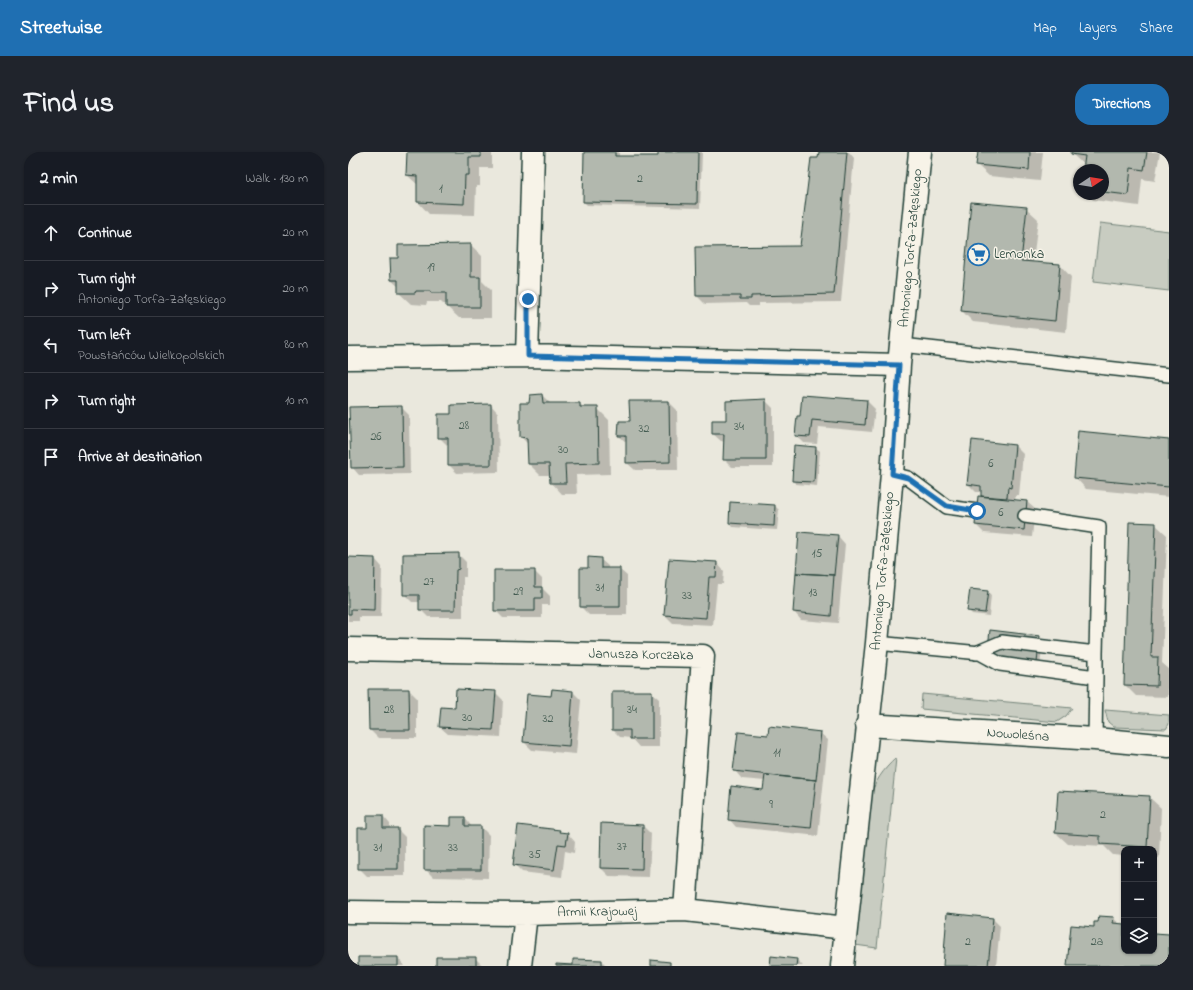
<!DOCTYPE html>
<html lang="en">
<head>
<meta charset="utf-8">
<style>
	body { margin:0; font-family:"Indie Flower",sans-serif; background:#20242c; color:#f1f3f6 }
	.controls { position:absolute; right:12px; bottom:12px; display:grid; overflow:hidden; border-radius:8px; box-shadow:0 1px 3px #0004 }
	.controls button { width:36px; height:36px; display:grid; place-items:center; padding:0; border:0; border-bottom:1px solid #363941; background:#171b24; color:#f1f3f6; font:20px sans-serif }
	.compass { position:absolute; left:725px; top:12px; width:36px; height:36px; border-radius:50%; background:#171b24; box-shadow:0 1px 3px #0004; rotate:78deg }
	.stop { position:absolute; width:12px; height:12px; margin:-9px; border:3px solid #1f6fb2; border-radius:50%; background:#fff }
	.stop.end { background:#1f6fb2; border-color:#fff; box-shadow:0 1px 4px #0008 }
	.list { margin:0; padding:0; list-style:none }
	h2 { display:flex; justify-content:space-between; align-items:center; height:52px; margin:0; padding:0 16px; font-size:17px }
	h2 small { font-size:13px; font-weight:400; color:#9ea1a6 }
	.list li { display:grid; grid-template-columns:26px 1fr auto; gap:12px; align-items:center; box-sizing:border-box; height:56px; padding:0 16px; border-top:1px solid #363941 }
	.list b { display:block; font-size:15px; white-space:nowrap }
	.list p { margin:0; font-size:13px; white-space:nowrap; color:#9ea1a6 }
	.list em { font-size:13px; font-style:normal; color:#9ea1a6 }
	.icon { flex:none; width:22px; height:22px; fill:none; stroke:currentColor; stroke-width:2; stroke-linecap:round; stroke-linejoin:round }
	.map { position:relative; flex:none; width:821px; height:814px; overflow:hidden; border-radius:16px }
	header { display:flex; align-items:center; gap:24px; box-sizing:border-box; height:56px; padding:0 20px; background:#1f6fb2; color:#fff }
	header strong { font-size:19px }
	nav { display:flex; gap:22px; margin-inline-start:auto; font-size:14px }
	.intro { display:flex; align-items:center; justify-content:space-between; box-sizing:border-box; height:96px; padding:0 24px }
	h1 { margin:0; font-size:28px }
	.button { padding:10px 18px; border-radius:16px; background:#1f6fb2; color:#fff; font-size:14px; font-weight:700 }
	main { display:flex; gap:24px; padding:0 24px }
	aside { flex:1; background:#171b24; border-radius:16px; box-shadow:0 1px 3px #0004 }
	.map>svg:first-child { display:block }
</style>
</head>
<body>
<header>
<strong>Streetwise</strong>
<nav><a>Map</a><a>Layers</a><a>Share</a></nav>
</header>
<div class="intro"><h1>Find us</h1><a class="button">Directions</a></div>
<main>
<aside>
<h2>2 min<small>Walk · 130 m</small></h2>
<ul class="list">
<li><svg class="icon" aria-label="ahead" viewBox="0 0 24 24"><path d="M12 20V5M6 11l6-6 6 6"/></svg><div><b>Continue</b></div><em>20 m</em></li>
<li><svg class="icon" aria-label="right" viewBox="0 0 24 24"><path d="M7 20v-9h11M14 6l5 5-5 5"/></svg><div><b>Turn right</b><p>Antoniego Torfa-Załęskiego</p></div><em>20 m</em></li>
<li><svg class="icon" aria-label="left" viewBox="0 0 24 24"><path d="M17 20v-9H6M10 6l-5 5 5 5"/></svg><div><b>Turn left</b><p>Powstańców Wielkopolskich</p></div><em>80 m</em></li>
<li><svg class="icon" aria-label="right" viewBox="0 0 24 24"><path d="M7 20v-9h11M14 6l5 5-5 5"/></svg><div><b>Turn right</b></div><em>10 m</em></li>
<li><svg class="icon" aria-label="arrive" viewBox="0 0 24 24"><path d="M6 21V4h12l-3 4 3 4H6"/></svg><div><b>Arrive at destination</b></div></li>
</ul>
</aside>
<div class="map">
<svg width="821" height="814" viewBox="0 0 821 814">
	<rect width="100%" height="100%" fill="#eae8dd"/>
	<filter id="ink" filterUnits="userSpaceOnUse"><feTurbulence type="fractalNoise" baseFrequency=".025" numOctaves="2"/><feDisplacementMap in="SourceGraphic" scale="8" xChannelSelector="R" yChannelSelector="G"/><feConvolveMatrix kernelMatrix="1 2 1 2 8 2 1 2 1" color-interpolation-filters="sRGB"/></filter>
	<g filter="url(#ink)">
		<path fill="#c8ccc1" stroke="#74847a" d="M 752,71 L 821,79 L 821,139 L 745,130 Z
			M 574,542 L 724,556 L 718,564 L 709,570 L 573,557 Z
			M 757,558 L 821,563 L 821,572 L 818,577 L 766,575 L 760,570 Z
			M 548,606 L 529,796 L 507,793 L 522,647 C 526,630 535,618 548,606 Z"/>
		<path fill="#0003" d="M 60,0 L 144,0 L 144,16 L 132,16 L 132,34 L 128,34 L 127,63 L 81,62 L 70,50 L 70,33 L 59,23 Z
			M 237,0 L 271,0 L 271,5 L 311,5 L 311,0 L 354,0 L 352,56 L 239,53 L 236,50 Z
			M 472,0 L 501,0 L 506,6 L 493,150 L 411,151 L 411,154 L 401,154 L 398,151 L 357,152 L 349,144 L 452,95 Z
			M 631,0 L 695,0 L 692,29 L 641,24 L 629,13 Z
			M 724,0 L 812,0 L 807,29 L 794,27 L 791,54 L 745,48 L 739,42 L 755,42 L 755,18 L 736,18 L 737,14 L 724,2 Z
			M 678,56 L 690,67 L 685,111 L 712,113 L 723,125 L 718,180 L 625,170 L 614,159 Z
			M 123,93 L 134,104 L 134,129 L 143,138 L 143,166 L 111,166 L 99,155 L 99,152 L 95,152 L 93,150 L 79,150 L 78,153 L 63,152 L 51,141 L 51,135 L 43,128 L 51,107 Z
			M 194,243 L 203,252 L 232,252 L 236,256 L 249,256 L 261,268 L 262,322 L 228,323 L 229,342 L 214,342 L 203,330 L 203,323 L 192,323 L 181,312 L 180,292 L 173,285 L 182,252 Z
			M 455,244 L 519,249 L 527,257 L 524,280 L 471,275 L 469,292 L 456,291 L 448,283 L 453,265 Z
			M 417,248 L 425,256 L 425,315 L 384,315 L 376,307 L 377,290 L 373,289 L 365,282 L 379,269 Z
			M 282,250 L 321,250 L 329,258 L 330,318 L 287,318 L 279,311 L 279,291 L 271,284 L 283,270 Z
			M 143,253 L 150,261 L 151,320 L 109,321 L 101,313 L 101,293 L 99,293 L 91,285 L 104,263 Z
			M 53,255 L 61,263 L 62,322 L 11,323 L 4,315 Z
			M 821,289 L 821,345 L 738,337 L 727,325 Z
			M 667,294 L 675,302 L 671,343 L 668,343 L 667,348 L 679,350 L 687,357 L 684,385 L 636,381 L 628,373 L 634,340 L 628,340 L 620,332 Z
			M 468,296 L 472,299 L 469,334 L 448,332 L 445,329 Z
			M 383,351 L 427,354 L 431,358 L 429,378 L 385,375 L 382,371 Z
			M 807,372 L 819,383 L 814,511 L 821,517 L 820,545 L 788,544 L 777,533 Z
			M 490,384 L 497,392 L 490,471 L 453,468 L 446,460 Z
			M 110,402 L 118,410 L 118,425 L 115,425 L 115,465 L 80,465 L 72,457 L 72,450 L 64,450 L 56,442 Z
			M 0,406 L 27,407 L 34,415 L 33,465 L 11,465 L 11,469 L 0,469 Z
			M 252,407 L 260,414 L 260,417 L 271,417 L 279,424 L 279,463 L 241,463 L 233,455 L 241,417 Z
			M 369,411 L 376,419 L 375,432 L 369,432 L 365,473 L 325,471 L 317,463 Z
			M 186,419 L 194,427 L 194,436 L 202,444 L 202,453 L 194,453 L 194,466 L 155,466 L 147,458 Z
			M 640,440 L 643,443 L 641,464 L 624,462 L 620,458 Z
			M 691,485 L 695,488 L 691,522 L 643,516 L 639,513 Z
			M 21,538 L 61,538 L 69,546 L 69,586 L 30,586 L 22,578 Z
			M 147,540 L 155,548 L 153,585 L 100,582 L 92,575 L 108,557 Z
			M 225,540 L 233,548 L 228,602 L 184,598 L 176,590 Z
			M 303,540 L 311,547 L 311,595 L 291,595 L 283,586 L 272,585 L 265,578 Z
			M 472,581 L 480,588 L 470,684 L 388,675 L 381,667 L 416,639 L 417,629 L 394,627 L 387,619 L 421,584 Z
			M 801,645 L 813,656 L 811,706 L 806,705 L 806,697 L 776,697 L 776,704 L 765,703 L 756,694 L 720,692 L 708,681 Z
			M 35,664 L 42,672 L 42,677 L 49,677 L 57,685 L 57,724 L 19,724 L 11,716 L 20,677 Z
			M 117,666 L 124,675 L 133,675 L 141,683 L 140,726 L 85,725 L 77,717 L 104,675 Z
			M 295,674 L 303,682 L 301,725 L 261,724 L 253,716 Z
			M 211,679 L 214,682 L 220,682 L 227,690 L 226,701 L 217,699 L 214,725 L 174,720 L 166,712 Z
			M 765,766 L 772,772 L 776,773 L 776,799 L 806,799 L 806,782 L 821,783 L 821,814 L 720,814 L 747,776 Z
			M 645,767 L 652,774 L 648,814 L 596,814 Z
			M 50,806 L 57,814 L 11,814 Z
			M 127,806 L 135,814 L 89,814 Z
			M 449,808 L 455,814 L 423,814 Z
			M 254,809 L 259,814 L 209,814 L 226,814 Z"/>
		<path fill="#b2b8ae" stroke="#1f3d34" d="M 59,0 L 133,0 L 133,5 L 121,5 L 121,23 L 117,23 L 116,52 L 69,50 L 69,24 L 58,23 Z
			M 236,0 L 267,0 L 267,4 L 310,4 L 310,0 L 350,0 L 349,52 L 235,50 Z
			M 471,0 L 499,0 L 486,142 L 403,144 L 403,147 L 392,147 L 392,144 L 348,144 L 347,95 L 452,94 L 463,6 L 470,6 Z
			M 630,0 L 682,0 L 681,18 L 628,13 Z
			M 723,0 L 799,0 L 796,18 L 783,16 L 780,43 L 755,40 L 755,18 L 735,18 L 737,4 L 723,2 Z
			M 623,50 L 679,55 L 673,109 L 712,112 L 707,169 L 613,159 Z
			M 123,92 L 123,125 L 132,125 L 132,155 L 98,155 L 98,141 L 83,141 L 82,139 L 68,139 L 67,141 L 50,141 L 50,128 L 43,128 L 42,106 L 50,106 L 50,93 Z
			M 194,242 L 195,251 L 232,251 L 232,255 L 250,255 L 251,311 L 217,312 L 218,331 L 202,331 L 201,312 L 180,312 L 179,286 L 172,285 L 172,251 L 181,251 L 182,243 Z
			M 454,243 L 519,248 L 517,273 L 464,268 L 462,285 L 447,284 L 449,264 L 452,264 Z
			M 418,247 L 418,308 L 375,308 L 376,282 L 364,282 L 364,268 L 378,268 L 378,249 Z
			M 281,249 L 321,249 L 322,310 L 278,311 L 278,284 L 270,284 L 271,269 L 282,269 Z
			M 143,252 L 143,313 L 100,313 L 100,286 L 90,286 L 90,262 L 103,262 L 103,253 Z
			M 54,254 L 55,315 L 3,316 L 1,255 Z
			M 730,279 L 821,288 L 821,335 L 726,326 Z
			M 624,288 L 667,293 L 663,336 L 660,335 L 659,346 L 633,344 L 633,334 L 619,332 Z
			M 446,293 L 468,295 L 466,330 L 444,329 Z
			M 630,344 L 679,349 L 676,378 L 627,373 Z
			M 382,350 L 427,353 L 426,374 L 381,371 Z
			M 781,370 L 808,371 L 803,505 L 810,505 L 809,534 L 776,533 Z
			M 451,380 L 490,383 L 486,423 L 448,421 Z
			M 111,401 L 111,417 L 108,418 L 107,458 L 71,458 L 71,443 L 55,443 L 55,402 Z
			M 0,405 L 27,406 L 26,458 L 3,457 L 3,462 L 0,462 Z
			M 240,405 L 253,406 L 253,416 L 272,416 L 272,455 L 232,455 L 232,416 L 240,416 Z
			M 321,407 L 369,410 L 368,425 L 361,425 L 358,466 L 316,463 Z
			M 146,418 L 187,418 L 187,435 L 194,435 L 194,446 L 187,446 L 187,459 L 146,459 Z
			M 448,421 L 486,423 L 483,464 L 445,460 Z
			M 622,437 L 640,439 L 637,461 L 619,459 Z
			M 642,478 L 692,484 L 688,519 L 638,513 Z
			M 20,537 L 61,537 L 62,578 L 21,578 Z
			M 108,537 L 148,539 L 145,578 L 91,575 L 93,555 L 107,556 Z
			M 204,537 L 225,539 L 221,594 L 175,590 L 179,542 L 203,544 Z
			M 264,539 L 304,539 L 304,587 L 282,587 L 282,578 L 264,578 Z
			M 421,574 L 473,580 L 468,628 L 385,619 L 390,580 L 420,583 Z
			M 417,623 L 468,628 L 463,676 L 380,668 L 383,634 L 415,638 Z
			M 710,639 L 802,644 L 799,695 L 752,692 L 752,684 L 707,681 Z
			M 19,663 L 35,663 L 35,676 L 50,676 L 50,717 L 10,717 L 10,676 L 19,676 Z
			M 103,665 L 117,665 L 117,674 L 133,674 L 133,718 L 76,718 L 76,673 L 103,674 Z
			M 253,671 L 295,673 L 294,717 L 252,716 Z
			M 170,673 L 212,678 L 211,680 L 220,681 L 218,693 L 210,692 L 206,718 L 165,713 Z
			M 599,761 L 645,766 L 640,814 L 595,814 Z
			M 751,764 L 766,765 L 765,771 L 776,772 L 776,799 L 806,799 L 806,781 L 821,782 L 821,814 L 719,814 L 723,773 L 746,775 L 746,770 L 750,770 Z
			M 423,804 L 449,807 L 448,814 L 422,814 Z
			M 10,805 L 50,805 L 50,814 L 10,814 Z
			M 88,805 L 128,805 L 128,814 L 88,814 Z
			M 225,807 L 254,808 L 254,814 L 208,814 L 208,812 L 225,813 Z
			M 303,808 L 322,810 L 322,814 L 303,814 Z"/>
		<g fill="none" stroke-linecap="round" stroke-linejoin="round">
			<defs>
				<path id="service" d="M 554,193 L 821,223
					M 544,322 L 560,326 L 599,355 L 629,359
					M 677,364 L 751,375 L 748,501
					M 529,491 L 632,501 L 652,512 L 748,525 L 747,587
					M 628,501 L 654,490 L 748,501 L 748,525"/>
				<path id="minor" d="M 179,204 L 185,0
					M 0,206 L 179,204 L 551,213
					M 0,497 L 355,504 L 337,758
					M 519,573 L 747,587 L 821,594
					M 0,760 L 178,762 L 337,758 L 498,776
					M 172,814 L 178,762
					M 494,814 L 529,491 L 544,322 L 551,213 L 572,0"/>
			</defs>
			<use href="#service" stroke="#1f3d34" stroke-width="16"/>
			<use href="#minor" stroke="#1f3d34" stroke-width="25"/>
			<use href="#service" stroke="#f7f3e8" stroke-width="13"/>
			<use href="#minor" stroke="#f7f3e8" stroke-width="22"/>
		</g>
	</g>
	<g fill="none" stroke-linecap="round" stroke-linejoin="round" filter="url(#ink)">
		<path stroke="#1f6fb2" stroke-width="5" d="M 180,147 L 180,204 L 551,213 L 544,322 L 560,326 L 599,354 L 629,359"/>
	</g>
	<defs>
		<symbol id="supermarket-ring" viewBox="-11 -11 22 22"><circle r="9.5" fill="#f7f3e8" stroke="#1f6fb2" stroke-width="1.5"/><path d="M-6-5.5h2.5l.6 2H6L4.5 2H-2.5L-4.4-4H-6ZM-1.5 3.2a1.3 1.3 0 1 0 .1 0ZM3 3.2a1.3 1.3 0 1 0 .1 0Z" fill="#1f6fb2"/></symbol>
	</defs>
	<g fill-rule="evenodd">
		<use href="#supermarket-ring" x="618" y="90" width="25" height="25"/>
	</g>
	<g text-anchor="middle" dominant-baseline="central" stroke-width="3" stroke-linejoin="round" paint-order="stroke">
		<g font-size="12" fill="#445c52">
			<text x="292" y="27">2</text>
			<text x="93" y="37">1</text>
			<text x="83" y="116">19</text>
			<text x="116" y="274">28</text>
			<text x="391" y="275">34</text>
			<text x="296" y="277">32</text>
			<text x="28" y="285">26</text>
			<text x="215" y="298">30</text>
			<text x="643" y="312">6</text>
			<text x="653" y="361">6</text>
			<text x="469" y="402">15</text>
			<text x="81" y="430">27</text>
			<text x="252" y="436">31</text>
			<text x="170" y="440">29</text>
			<text x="465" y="441">13</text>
			<text x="339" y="444">33</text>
			<text x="41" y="558">28</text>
			<text x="284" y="558">34</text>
			<text x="119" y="566">30</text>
			<text x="200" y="567">32</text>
			<text x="429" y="601">11</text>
			<text x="423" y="653">9</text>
			<text x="755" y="663">2</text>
			<text x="274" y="695">37</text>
			<text x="30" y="696">31</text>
			<text x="105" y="696">33</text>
			<text x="187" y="703">35</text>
			<text x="620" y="790">2</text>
			<text x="749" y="790">2a</text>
		</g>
		<g font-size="14" fill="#1f3d34" stroke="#f7f3e8">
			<text transform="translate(563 96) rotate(-85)">Antoniego Torfa-Załęskiego</text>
			<text transform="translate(535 419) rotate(-85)">Antoniego Torfa-Załęskiego</text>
			<text transform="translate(293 503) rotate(1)">Janusza Korczaka</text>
			<text transform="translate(670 583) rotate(4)">Nowoleśna</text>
			<text transform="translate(249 760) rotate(-1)">Armii Krajowej</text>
		</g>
		<g font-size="14" fill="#1f3d34" stroke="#f7f3e8" text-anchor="start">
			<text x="646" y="102">Lemonka</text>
		</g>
	</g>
</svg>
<div class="controls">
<button>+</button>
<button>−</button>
<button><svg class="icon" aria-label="layers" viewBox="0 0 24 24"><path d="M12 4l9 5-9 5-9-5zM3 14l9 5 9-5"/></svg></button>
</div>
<svg class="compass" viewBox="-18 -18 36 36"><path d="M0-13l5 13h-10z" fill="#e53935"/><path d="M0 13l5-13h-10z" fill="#9ea1a6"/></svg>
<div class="stop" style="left:629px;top:359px"></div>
<div class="stop end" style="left:180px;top:147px"></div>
</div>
</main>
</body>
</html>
